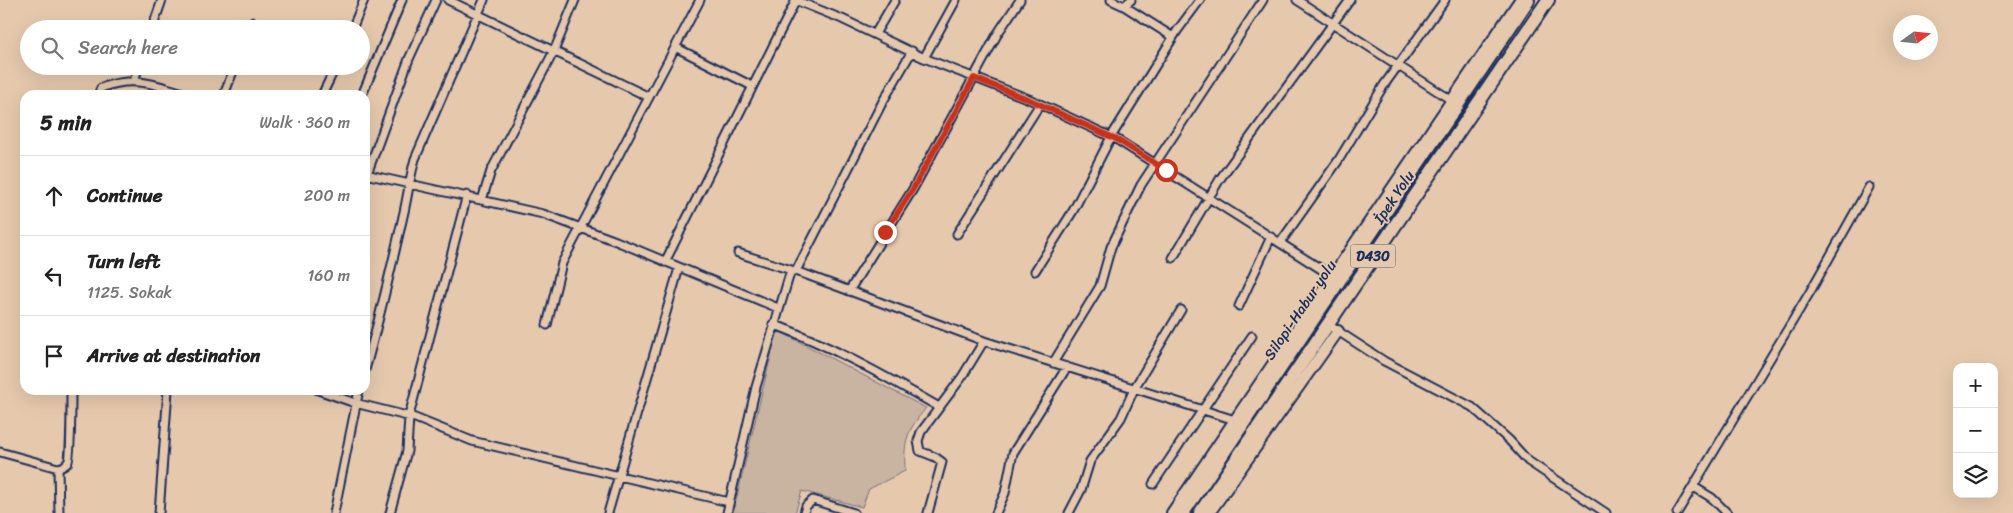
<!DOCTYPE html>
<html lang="en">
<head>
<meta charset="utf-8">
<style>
	body { margin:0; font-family:Sriracha,sans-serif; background:#f2f2f2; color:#222 }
	.controls { position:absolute; right:15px; bottom:15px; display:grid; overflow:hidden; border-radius:10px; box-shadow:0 5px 20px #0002 }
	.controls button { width:45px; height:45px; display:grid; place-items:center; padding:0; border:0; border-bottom:1px solid #e0e0e0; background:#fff; color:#222; font:25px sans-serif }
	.compass { position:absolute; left:1893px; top:15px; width:45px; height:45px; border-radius:50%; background:#fff; box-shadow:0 5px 20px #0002; rotate:75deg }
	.stop { position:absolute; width:15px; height:15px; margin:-11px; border:4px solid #c8321e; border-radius:50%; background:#fff }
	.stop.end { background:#c8321e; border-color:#fff; box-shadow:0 1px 5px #0008 }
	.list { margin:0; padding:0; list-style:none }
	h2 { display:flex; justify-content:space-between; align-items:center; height:65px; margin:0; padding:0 20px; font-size:21px }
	h2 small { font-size:16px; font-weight:400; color:#767676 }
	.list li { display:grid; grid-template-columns:32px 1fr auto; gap:15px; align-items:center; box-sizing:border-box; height:80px; padding:0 20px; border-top:1px solid #e0e0e0 }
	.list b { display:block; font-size:19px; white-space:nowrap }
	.list p { margin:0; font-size:16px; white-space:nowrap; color:#767676 }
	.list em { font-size:16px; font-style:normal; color:#767676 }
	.icon { flex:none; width:28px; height:28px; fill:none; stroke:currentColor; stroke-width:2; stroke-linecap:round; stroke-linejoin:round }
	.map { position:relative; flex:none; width:2013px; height:513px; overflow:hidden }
	.search { position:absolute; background:#fff; box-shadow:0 5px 20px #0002; left:20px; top:20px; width:350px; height:55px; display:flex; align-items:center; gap:12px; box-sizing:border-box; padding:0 18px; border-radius:28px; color:#767676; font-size:19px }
	.panel { position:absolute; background:#fff; box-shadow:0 5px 20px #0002; left:20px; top:90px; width:350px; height:305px; border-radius:15px }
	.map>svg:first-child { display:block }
</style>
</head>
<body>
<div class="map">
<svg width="2013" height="513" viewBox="0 0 2013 513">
	<rect width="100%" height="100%" fill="#e6c9ad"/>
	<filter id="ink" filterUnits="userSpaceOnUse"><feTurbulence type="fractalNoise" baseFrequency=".02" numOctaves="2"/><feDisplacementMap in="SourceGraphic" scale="10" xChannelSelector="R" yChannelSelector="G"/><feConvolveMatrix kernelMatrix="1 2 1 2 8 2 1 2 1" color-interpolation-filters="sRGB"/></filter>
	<g filter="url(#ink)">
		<path fill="#c9b3a1" stroke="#727180" d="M 777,330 L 926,408 C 906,432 904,440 905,471 L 869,489 L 862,507 L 802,491 L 795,513 L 733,513 Z"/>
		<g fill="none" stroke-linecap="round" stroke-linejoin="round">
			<defs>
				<path id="street" d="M 448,0 L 649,97
					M 795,0 L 842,19 L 924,58 L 1029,99 L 1116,139 L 1332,276
					M 1111,0 L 1124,6 L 1131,0
					M 1297,0 L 1451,100
					M 1124,6 L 1173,37
					M 152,29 L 162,0
					M 250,29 L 253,22
					M 352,29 L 364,0
					M 875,34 L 895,0
					M 675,47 L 752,86
					M 924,58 L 956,0
					M 134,81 L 139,66
					M 98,95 L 101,88 C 134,75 157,85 189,95
					M 224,95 L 235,66
					M 322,95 L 336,66
					M 362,95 L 402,0
					M 365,174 L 543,214 L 616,241 L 778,308
					M 367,174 L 409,59 L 436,0
					M 482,200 L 491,171 L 554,51 L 575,0
					M 957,234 L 1040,104
					M 1280,243 L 1338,161 L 1384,85 L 1445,0
					M 738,253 L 807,275 L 984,341 L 1235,420
					M 1173,258 L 1220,179 L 1350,0
					M 665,262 L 796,0
					M 796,271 L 882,103 L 912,51
					M 1035,271 L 1073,211 L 1111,137 L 1177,31 L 1200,0
					M 849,291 L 913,189 L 998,33 L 1020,0
					M 1239,306 L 1271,237
					M 773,324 C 831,346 885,376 939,407
					M 1327,324 L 1384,361 L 1472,407 L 1509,440 L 1528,461 L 1606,513
					M 547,325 L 562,263 L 700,0
					M 1053,363 L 1100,286 L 1111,247 L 1141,185 L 1263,0
					M 365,370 C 380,317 392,265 404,212 C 408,194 410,177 415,159 L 484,0
					M 318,390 L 355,403 L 415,418 L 472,441 L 729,502
					M 0,452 L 58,468 C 62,467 66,466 68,462 C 71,459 71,401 71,390
					M 58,468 L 59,513
					M 1153,484 L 1252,336
					M 1694,487 L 1712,498 L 1727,513
					M 159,513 L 168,390
					M 334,513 L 359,390
					M 390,513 L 407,451 L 409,416 L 467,195
					M 608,513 L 679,268
					M 727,513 L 756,387 L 791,270
					M 804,513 L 806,506 L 813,500 L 854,513
					M 928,513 L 942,462 L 935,457 L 920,451 L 918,441 L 921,432 L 962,377 L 984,341
					M 996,513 L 1005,493 L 1013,453 L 1067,367
					M 1069,513 L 1081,490 L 1090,461 L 1121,418 L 1135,387 L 1181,310
					M 1677,513 L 1810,292 L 1869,187"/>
				<path id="secondary" d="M 1172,513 L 1520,0
					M 1209,513 L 1338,331"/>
				<path id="highway" d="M 1183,513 L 1528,0
					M 1200,513 L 1548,0"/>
			</defs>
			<use href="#street" stroke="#1b2f5e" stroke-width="11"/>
			<use href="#secondary" stroke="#1b2f5e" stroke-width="14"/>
			<use href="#highway" stroke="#1b2f5e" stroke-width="16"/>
			<use href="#street" stroke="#e6c9ad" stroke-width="7"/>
			<use href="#secondary" stroke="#e6c9ad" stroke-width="10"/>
			<use href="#highway" stroke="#e6c9ad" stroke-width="12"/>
		</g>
	</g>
	<g fill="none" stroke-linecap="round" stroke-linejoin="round" filter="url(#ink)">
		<path stroke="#c8321e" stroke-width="6" d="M 885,232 L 913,189 L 974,78 L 1028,99 L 1116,139 L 1166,170"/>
	</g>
	<g text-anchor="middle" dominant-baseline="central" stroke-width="4" stroke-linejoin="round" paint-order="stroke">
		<rect fill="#e6c9ad" stroke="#585d76" stroke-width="1" x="1350.5" y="244.5" width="45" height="23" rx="4"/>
		<g font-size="14" font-weight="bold" fill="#1b2f5e">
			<text x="1373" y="256">D430</text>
		</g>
		<g font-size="15" fill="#1b2f5e" stroke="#e6c9ad">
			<text transform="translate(1394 197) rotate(-56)">İpek Yolu</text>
			<text transform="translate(1300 310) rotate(-56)">Silopi-Habur yolu</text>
		</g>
	</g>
</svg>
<div class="controls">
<button>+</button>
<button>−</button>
<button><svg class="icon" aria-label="layers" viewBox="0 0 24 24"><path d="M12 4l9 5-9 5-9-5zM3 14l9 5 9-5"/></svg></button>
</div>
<svg class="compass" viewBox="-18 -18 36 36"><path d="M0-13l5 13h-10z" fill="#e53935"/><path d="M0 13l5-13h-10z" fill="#767676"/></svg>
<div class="stop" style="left:1166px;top:170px"></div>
<div class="stop end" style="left:885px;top:232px"></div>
<div class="search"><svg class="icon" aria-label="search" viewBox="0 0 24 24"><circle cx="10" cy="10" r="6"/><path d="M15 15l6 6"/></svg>Search here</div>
<section class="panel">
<h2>5 min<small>Walk · 360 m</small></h2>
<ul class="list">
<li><svg class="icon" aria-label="ahead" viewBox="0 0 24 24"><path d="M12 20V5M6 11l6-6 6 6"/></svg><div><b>Continue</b></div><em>200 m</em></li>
<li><svg class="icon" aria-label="left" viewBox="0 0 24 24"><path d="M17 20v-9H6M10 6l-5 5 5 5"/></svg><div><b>Turn left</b><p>1125. Sokak</p></div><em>160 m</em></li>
<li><svg class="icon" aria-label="arrive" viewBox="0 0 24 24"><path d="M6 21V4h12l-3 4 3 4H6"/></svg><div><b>Arrive at destination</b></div></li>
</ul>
</section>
</div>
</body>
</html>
